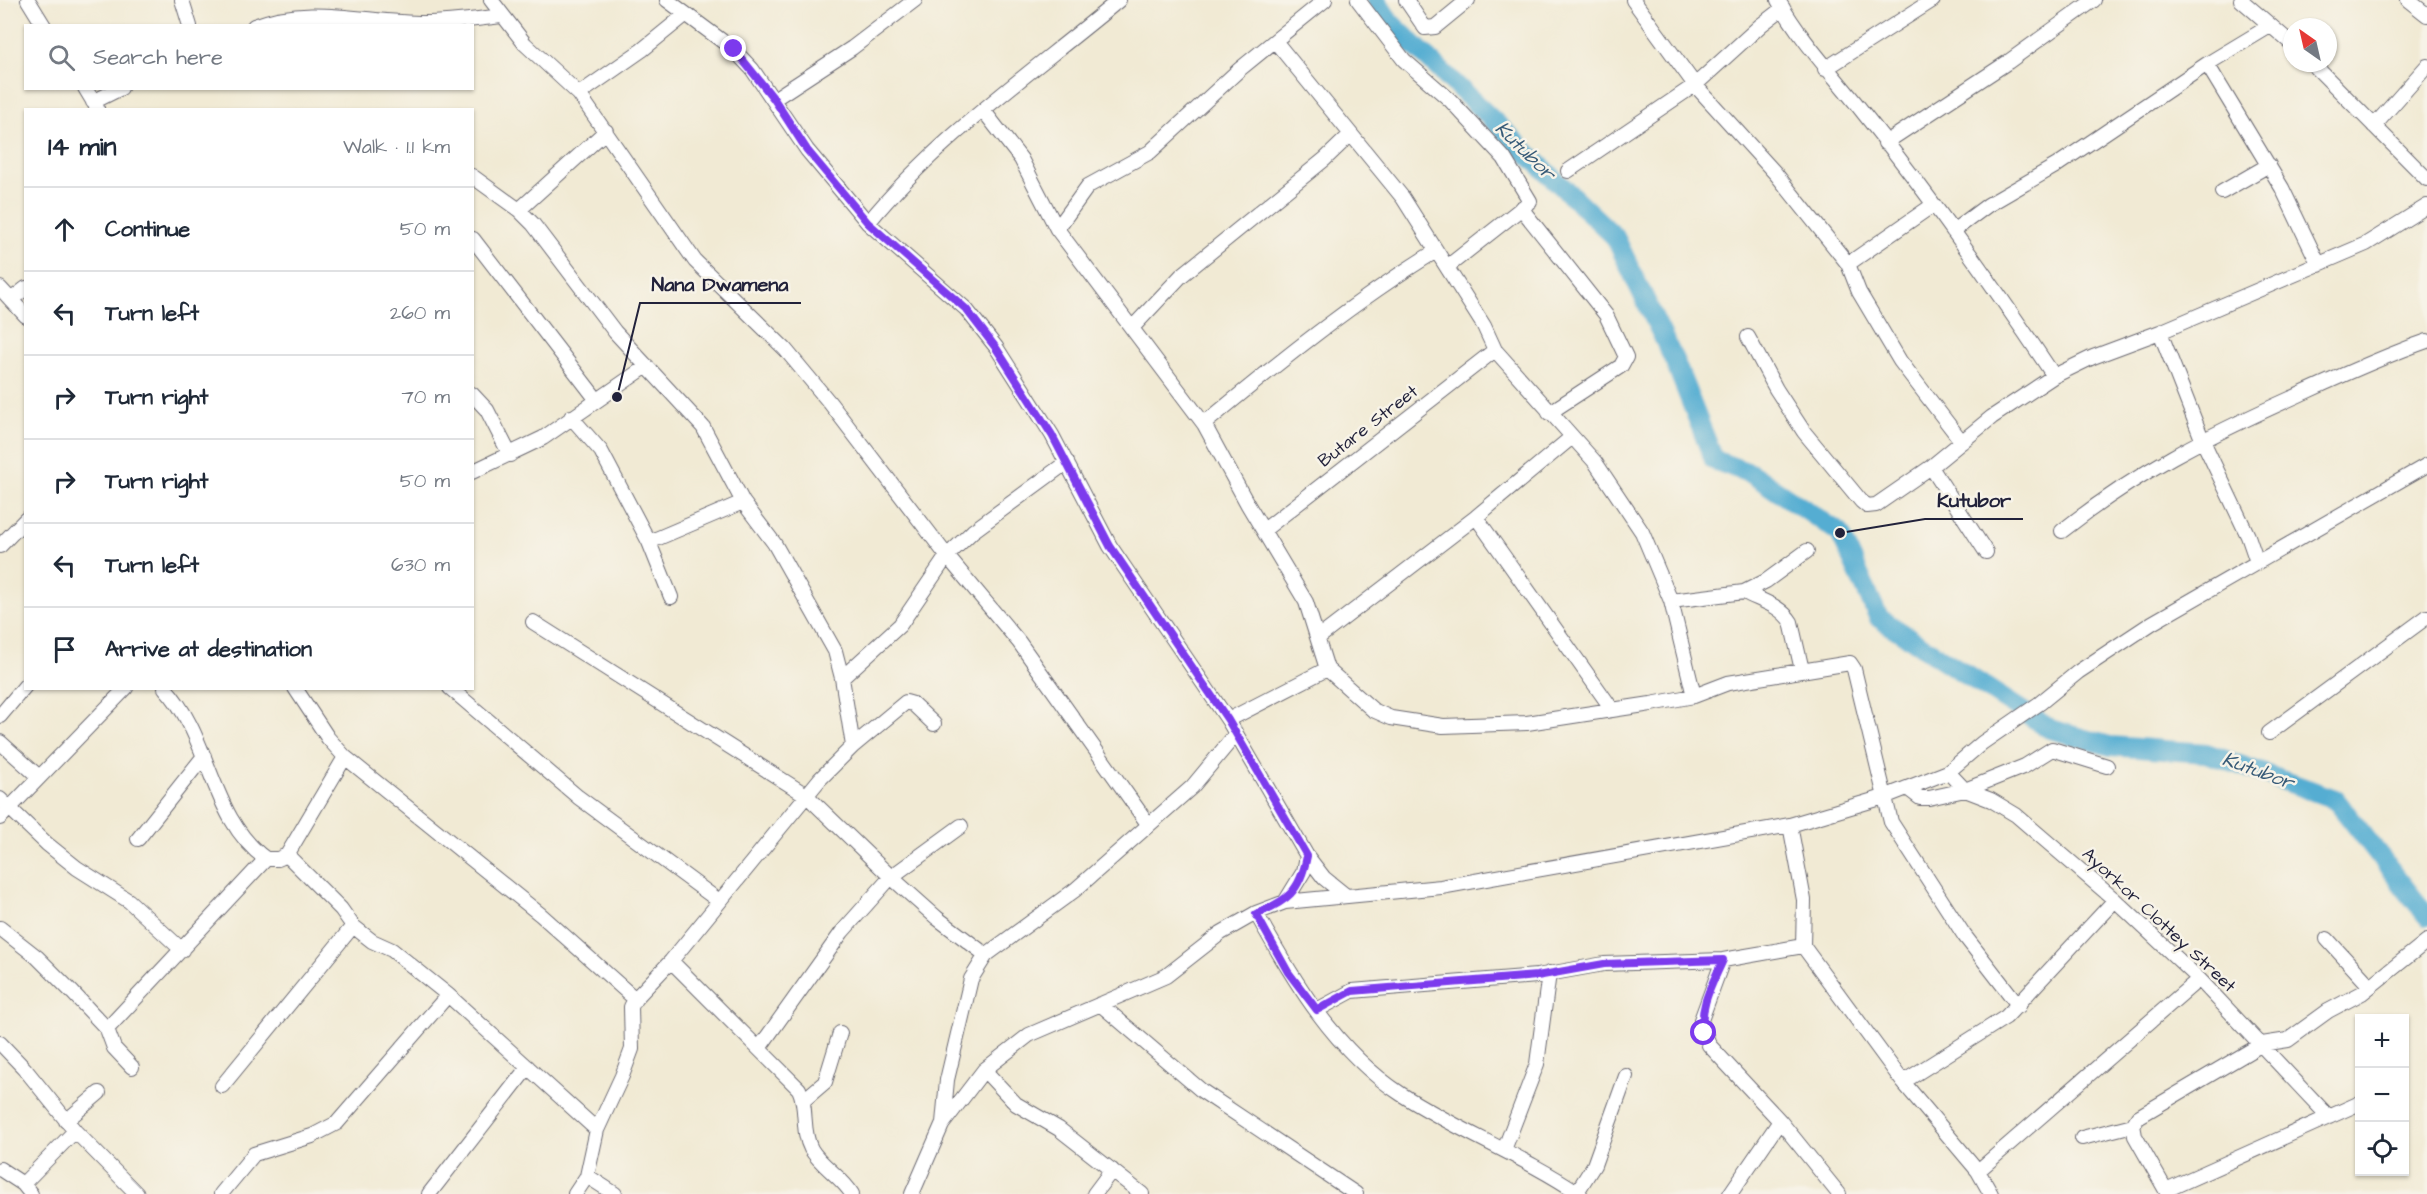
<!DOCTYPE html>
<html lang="en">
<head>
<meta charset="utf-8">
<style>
	body { margin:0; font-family:"Architects Daughter",sans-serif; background:#f2f2f3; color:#1f2937 }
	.controls { position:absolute; right:18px; bottom:18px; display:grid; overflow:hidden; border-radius:0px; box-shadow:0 2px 4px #0004 }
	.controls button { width:54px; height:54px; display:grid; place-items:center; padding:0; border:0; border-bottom:2px solid #e0e1e3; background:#fff; color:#1f2937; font:30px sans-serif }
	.compass { position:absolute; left:2283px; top:18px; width:54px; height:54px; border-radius:50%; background:#fff; box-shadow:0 2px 4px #0004; rotate:326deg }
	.stop { position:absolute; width:18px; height:18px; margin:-14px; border:4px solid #7c3aed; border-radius:50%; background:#fff }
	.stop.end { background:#7c3aed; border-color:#fff; box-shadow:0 2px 6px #0008 }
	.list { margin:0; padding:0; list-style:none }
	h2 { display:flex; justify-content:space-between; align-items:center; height:78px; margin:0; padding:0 24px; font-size:26px }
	h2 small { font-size:20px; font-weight:400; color:#747a83 }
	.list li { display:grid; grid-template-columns:39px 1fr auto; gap:18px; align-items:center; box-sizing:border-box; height:84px; padding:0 24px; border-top:2px solid #e0e1e3 }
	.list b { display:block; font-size:22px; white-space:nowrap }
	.list em { font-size:20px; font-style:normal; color:#747a83 }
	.icon { flex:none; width:33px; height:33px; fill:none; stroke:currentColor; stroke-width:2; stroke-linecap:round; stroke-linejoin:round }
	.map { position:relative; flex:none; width:2427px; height:1194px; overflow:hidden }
	.search { position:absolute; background:#fff; box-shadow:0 2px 4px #0004; left:24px; top:24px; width:450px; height:66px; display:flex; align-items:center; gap:15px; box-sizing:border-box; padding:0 21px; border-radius:0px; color:#747a83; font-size:22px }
	.panel { position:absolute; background:#fff; box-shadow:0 2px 4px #0004; left:24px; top:108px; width:450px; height:582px; border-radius:0px }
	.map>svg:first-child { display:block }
</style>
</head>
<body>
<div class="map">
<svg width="2427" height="1194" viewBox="0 0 2427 1194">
	<rect width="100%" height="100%" fill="#f7f3e8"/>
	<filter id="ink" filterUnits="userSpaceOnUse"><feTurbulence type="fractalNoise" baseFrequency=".0167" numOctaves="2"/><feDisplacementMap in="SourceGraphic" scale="12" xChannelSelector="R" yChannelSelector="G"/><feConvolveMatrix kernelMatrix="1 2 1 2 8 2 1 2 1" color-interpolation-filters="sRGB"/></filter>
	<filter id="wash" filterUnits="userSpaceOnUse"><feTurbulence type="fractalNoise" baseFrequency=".008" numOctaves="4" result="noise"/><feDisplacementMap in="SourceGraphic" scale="24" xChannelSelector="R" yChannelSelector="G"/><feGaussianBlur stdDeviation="1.35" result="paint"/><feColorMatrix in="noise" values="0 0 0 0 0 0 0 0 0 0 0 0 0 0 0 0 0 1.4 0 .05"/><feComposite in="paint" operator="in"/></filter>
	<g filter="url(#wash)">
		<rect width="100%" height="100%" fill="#f1ead4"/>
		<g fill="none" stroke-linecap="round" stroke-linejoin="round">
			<path stroke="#55add2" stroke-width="20" d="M 1376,0 L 1390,22 L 1615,237 L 1675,362 L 1714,460 L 1752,474 L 1840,533 L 1879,618 L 2050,729 L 2110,746 L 2206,753 L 2335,799 L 2427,916"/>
		</g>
	</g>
	<g filter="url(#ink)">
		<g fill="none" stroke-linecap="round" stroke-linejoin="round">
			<defs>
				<path id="minor" d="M 28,0 L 44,26
					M 182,0 L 190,26
					M 491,0 L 525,44 L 579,94 L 695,261 L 785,349 L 830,403 L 947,556 L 1019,642 L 1148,824
					M 667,0 L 733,49 L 752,69 L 807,150 L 868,223 L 966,309 L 996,347 L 1052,435 L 1110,546 L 1228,720 L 1307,856 L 1324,878 L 1345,895
					M 1358,0 L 1404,60 L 1450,100 L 1504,158 L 1530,201
					M 1406,0 L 1425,28 L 1435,27 L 1468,0
					M 1633,0 L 1695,85 L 1776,174 L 1848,264 L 1859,292 L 1900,361 L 1962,442
					M 1778,0 C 1800,39 1830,71 1858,106 C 1927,192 1992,283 2054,376
					M 2241,0 L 2292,44
					M 2408,0 L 2427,15
					M 254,26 C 310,4 366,23 424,23 C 450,23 476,19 502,16
					M 1275,41 L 1403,198 L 1484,326 L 1495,350 L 1595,462 L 1642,532 L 1671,601 L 1694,696
					M 2312,63 L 2427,179
					M 2207,64 L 2282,188 L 2319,265
					M 1825,69 L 1933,0
					M 85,88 L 97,108
					M 579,94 L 642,50 L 685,15
					M 774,99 L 852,48 L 915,0
					M 93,102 L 121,88
					M 983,110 L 1021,159 L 1057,229 L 1204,424 L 1248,505 L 1306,602 L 1327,669 L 1373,710 L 1391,718 L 1443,726 L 1527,723 L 1651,704 L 1694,696 L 1728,683 L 1850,663 L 1854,669 L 1891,822 L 1964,935 L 2019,1006
					M 2374,126 L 2427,66
					M 1885,143 L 2008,62 L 2094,0
					M 1568,171 L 1695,85 L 1761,25 L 1783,8
					M 472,176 L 519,210 L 533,224 L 615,332 L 703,427 L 743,502 L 774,543 L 835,651 L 842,678 L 853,746
					M 2222,192 L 2269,165
					M 1521,208 L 1606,315 L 1626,357 L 1621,366 L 1549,413
					M 519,210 L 606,131
					M 868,223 C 939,136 1033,72 1119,0
					M 1057,229 L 1088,186 L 1150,152 L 1240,69 L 1325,0
					M 1953,231 L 1988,205 L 2057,165 L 2207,64 L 2270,26
					M 473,239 L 597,400
					M 1848,264 L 1933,205
					M 1447,267 L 1527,204
					M 0,288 L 26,316
					M 12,299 L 26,288
					M 1132,328 L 1181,276 L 1325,159 L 1351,134
					M 2160,332 L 2202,439 L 2248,536 L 2257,562
					M 1748,337 L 1776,389 L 1804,432 L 1861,501 L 1867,506 L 1876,505 L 1931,467 L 1992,417 L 2054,376 L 2093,357 L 2160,332 L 2366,244 L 2427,206
					M 472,394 L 487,410 L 510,455
					M 571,417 L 601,451 L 649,542 L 671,597
					M 1204,424 C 1279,362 1353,302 1436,251
					M 1931,467 L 1986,552
					M 472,472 L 543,438 L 647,366
					M 1476,517 L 1612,709
					M 1264,530 L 1495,350
					M 2062,531 C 2137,472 2205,437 2292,398 C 2336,378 2381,357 2427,341
					M 649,542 L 743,502
					M 0,546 L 26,519
					M 1744,592 C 1761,601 1780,605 1791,622 L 1802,670
					M 1671,601 L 1744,592 L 1766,581 L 1807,551
					M 533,622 L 806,795 L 891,877 L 937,918 L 986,955
					M 1318,638 L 1476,517 L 1572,437
					M 842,678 L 900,625 L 947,556 L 973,531 L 1067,462
					M 165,688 C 211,737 210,819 266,859 L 278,859 L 287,855 L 345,757
					M 295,688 L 328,738 L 345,757 L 541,915 L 635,999
					M 450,688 L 578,797 L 719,901
					M 0,716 L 26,685
					M 1228,720 L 1327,669
					M 2269,733 L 2427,617
					M 0,742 L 39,777
					M 1948,772 L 1965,790 L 1991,800 L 2016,815 L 2115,900 L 2199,979 L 2329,1117
					M 1907,788 L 1920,798 L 1929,798 L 1965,790 L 2025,766 L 2052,749 L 2107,766
					M 0,799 L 47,844 L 77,868 L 129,901 L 182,950
					M 0,818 L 126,688
					M 1790,825 L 1804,900 L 1803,946 L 1903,1082 L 1978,1171 L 1991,1194
					M 138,839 L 204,756
					M 287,855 L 341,909 L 353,926 L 372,941 L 392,950 L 448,995 L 597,1130
					M 1285,902 L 1304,871 L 1307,856
					M 1256,913 C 1293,980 1335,1051 1401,1094 C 1458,1131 1524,1156 1580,1194
					M 0,928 L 37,957 L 73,993 L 107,1029 L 114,1048 L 132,1067
					M 2327,939 L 2370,986
					M 1723,960 L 1701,1020 L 1709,1045 L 1780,1121 L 1839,1194
					M 671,961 L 799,1089 C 808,1108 801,1130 811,1149 C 821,1166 842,1177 852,1194
					M 1100,1004 L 1202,1091 L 1356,1194
					M 1317,1010 L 1352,991 L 1537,976 L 1604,964 L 1723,960 L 1803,946
					M 107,1029 L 266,859
					M 0,1043 L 24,1068 L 75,1131 L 137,1194
					M 760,1047 L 842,932 L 891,877 L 961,826
					M 984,1070 L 1016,1104 L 1059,1129 L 1142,1194
					M 1903,1082 L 2006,1017 L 2115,900
					M 222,1086 L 353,926
					M 804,1100 L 825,1082 L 840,1033
					M 66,1121 L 99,1093
					M 943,1123 L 947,1080 L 971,979 L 986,955 L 1075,890 L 1192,787 L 1236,734
					M 2082,1138 L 2133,1125
					M 1504,1150 L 1537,1064 L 1549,973
					M 0,1169 L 23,1184 L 31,1194
					M 1978,1171 L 2199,979
					M 587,1176 L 615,1194
					M 23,1184 L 75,1131
					M 2166,1190 L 2360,1103
					M 1577,1192 L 1594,1165 L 1626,1076
					M 221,1194 L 254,1154 L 312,1136 L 337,1123 L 448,995
					M 429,1194 L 528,1067
					M 575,1194 L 587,1176 L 597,1130 L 622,1076 L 632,1049 L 631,1007 L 635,999 L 671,961 L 820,779 L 853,746 L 906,702 L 913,704 L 934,724
					M 912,1194 L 942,1125 L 984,1070 L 1029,1035 L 1166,976 L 1221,933 L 1256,913 L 1285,902 L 1441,887 L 1790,825 L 1884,797 L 1948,772 L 1982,743 L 2040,703 L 2078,672 L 2152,623 L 2427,465
					M 1094,1194 L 1112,1170
					M 1730,1194 L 1780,1121
					M 2168,1194 L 2135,1136 L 2133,1125 L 2138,1117 L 2262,1044 L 2288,1040 L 2328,1011 L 2362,993 L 2427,941"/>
			</defs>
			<use href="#minor" stroke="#6a6871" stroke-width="16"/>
			<use href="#minor" stroke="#fff" stroke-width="14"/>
		</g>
	</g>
	<g fill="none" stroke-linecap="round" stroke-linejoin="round" filter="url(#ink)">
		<path stroke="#7c3aed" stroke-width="8" d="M 734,49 L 774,99 L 807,150 L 868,223 L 966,309 L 996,348 L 1052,435 L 1110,546 L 1228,720 L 1307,856 C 1300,892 1287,901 1256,914 L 1288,972 L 1317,1010 L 1352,991 L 1537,976 L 1604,964 L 1723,960 C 1713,983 1698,1007 1704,1033"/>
	</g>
	<g text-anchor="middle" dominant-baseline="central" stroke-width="5" stroke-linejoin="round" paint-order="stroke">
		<g font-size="18" fill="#22223b" stroke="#f7f3e8">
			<text transform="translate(1368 426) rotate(-38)">Butare Street</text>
			<text transform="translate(2159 920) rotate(43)">Ayorkor Clottey Street</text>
		</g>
		<g font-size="20" font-style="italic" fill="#365a77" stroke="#f7f3e8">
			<text transform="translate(1525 151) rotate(44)">Kutubor</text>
			<text transform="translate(2258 771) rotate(20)">Kutubor</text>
		</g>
	</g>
	<path fill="none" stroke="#22223b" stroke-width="2" d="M617 397L640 303H801M1840 533L1925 519H2023"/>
	<g fill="#22223b" stroke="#f7f3e8" stroke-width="2">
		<circle cx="617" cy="397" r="6"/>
		<circle cx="1840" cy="533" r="6"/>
	</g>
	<g font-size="20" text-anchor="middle" font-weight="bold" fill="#22223b" stroke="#f7f3e8" stroke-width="5" stroke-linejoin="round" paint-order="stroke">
		<text x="720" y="291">Nana Dwamena</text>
		<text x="1974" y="507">Kutubor</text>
	</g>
</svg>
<div class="controls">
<button>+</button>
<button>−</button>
<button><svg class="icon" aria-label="locate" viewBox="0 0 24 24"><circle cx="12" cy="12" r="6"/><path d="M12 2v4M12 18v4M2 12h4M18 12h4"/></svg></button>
</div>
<svg class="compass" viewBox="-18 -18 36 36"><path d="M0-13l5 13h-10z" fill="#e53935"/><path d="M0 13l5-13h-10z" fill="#747a83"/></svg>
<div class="stop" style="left:1704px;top:1033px"></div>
<div class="stop end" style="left:734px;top:49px"></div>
<div class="search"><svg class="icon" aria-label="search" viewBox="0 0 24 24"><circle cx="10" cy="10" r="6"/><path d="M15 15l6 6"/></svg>Search here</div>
<section class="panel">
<h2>14 min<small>Walk · 1.1 km</small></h2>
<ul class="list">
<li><svg class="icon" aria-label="ahead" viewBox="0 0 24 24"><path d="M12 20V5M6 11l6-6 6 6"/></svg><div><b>Continue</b></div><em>50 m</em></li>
<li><svg class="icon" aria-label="left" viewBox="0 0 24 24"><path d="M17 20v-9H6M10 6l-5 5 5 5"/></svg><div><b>Turn left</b></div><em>260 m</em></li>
<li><svg class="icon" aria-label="right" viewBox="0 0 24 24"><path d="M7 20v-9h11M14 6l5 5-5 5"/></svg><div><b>Turn right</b></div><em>70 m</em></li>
<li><svg class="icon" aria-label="right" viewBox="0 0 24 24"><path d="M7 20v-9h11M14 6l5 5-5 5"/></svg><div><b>Turn right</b></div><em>50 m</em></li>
<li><svg class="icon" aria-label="left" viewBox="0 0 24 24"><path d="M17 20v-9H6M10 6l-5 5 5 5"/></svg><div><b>Turn left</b></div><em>630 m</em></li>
<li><svg class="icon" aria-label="arrive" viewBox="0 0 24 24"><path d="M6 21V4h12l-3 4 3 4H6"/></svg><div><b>Arrive at destination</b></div></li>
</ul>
</section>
</div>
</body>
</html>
